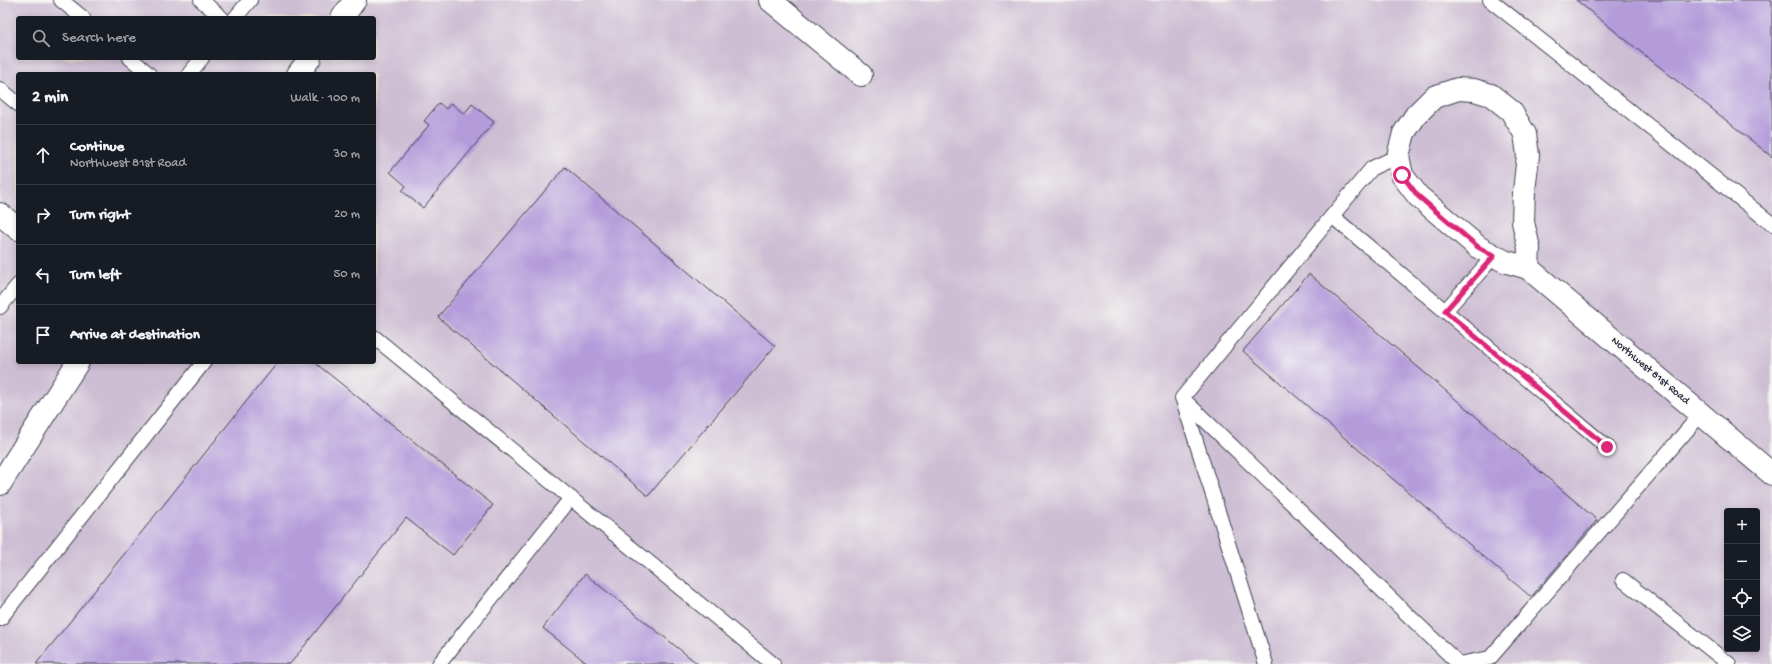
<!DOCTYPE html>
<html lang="en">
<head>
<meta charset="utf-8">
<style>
	body { margin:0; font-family:"Gochi Hand",sans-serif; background:#20242c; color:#f1f3f6 }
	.controls { position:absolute; right:12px; bottom:12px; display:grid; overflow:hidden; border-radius:4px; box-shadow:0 2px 6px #0003 }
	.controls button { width:36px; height:36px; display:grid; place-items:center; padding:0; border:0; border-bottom:1px solid #363941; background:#171b24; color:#f1f3f6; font:20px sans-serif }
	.stop { position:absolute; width:12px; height:12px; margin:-9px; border:3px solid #db2777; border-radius:50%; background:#fff }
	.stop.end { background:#db2777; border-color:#fff; box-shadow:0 1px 4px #0008 }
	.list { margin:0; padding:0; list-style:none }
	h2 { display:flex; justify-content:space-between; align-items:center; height:52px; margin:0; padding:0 16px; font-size:17px }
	h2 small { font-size:13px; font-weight:400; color:#9ea1a6 }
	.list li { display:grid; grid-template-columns:26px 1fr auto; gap:12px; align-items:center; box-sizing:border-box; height:60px; padding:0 16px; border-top:1px solid #363941 }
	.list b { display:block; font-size:15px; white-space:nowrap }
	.list p { margin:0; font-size:13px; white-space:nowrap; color:#9ea1a6 }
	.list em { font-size:13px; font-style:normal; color:#9ea1a6 }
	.icon { flex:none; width:22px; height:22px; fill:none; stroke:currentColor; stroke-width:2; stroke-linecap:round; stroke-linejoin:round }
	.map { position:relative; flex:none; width:1772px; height:664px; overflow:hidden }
	.search { position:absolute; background:#171b24; box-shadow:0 2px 6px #0003; left:16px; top:16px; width:360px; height:44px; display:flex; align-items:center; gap:10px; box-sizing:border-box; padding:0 14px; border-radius:4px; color:#9ea1a6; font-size:15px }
	.panel { position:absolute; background:#171b24; box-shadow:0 2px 6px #0003; left:16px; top:72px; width:360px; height:292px; border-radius:4px }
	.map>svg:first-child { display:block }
</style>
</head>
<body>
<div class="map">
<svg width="1772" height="664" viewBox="0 0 1772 664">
	<rect width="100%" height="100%" fill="#f6f6f2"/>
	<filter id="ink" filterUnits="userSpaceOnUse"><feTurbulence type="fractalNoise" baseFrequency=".025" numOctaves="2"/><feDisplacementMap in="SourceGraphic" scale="8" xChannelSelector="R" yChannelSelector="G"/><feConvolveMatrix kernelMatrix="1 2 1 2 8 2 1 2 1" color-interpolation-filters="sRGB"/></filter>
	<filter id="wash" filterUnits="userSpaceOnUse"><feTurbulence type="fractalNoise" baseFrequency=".012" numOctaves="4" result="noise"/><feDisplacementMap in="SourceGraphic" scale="16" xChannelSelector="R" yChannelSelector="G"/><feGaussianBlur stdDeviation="0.9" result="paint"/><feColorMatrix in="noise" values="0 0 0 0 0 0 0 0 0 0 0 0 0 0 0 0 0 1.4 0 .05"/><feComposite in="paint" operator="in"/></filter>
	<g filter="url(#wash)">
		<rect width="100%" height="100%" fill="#f3e6d2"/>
		<path fill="#cdbed3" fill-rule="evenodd" d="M 0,0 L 1772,0 L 1772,664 L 0,664 ZM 18,18 L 374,18 L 374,58 L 18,58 ZM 18,74 L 374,74 L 374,362 L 18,362 ZM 1727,511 L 1757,511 L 1757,649 L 1727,649 Z"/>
		<g id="blocks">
			<path fill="#b49cda" d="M 1576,0 L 1772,0 L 1772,157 Z
				M 439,103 L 446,109 L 451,103 L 464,114 L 472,104 L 494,122 L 423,208 L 402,191 L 406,186 L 390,172 L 429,125 L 424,121 Z
				M 565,167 L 775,346 L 648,496 L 438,317 Z
				M 1309,274 L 1597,520 L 1531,597 L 1243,351 Z
				M 278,362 L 314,362 L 493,505 L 453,555 L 406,518 L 290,664 L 36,664 Z
				M 585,574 L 698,664 L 588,664 L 543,628 Z"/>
		</g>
	</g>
	<g filter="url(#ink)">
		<use href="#blocks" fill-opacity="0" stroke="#413f52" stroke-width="1"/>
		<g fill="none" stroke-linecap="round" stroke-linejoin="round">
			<defs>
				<path id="lane" d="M 61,0 L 83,18
					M 201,0 L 222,18
					M 1490,0 L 1772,224
					M 235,18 L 250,0
					M 130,58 L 149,74
					M 189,74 L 202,58
					M 0,89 L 18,104
					M 1398,156 L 1372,168 L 1332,216 L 1182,398 L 1459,664
					M 1332,216 L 1607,447
					M 0,307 L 18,285
					M 1445,311 L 1494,256
					M 374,337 L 773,664
					M 1183,400 L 1266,664
					M 1623,580 L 1729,664
					M 0,619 L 204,362
					M 439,664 L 571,498
					M 1459,664 L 1490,658 L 1701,414"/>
				<path id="street" d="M 770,0 L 861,75
					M 342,18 L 355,0
					M 298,74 L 310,58
					M 0,214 L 18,229
					M 1528,268 L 1529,248 L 1523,222 L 1524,192 L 1528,155 L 1525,134 L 1511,111 L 1491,95 L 1474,90 L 1458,89 L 1434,97 L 1416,115 L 1404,133 L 1398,156 L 1402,175 L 1418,196 L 1478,247 L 1504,261 L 1528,268 L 1772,474
					M 0,484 L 78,362"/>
			</defs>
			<use href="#lane" stroke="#413f52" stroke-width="16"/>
			<use href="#street" stroke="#413f52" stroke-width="24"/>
			<use href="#lane" stroke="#fff" stroke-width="14"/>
			<use href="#street" stroke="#fff" stroke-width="22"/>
		</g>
	</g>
	<g fill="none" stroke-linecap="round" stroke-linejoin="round" filter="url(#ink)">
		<path stroke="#db2777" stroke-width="5" d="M 1402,175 L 1418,196 L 1478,247 L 1494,256 L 1445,311 L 1607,447"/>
	</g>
	<g text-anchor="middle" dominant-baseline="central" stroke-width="3" stroke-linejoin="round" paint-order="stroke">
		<g font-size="11" fill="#22223b" stroke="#f6f6f2">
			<text transform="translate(1650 371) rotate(40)">Northwest 81st Road</text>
		</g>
	</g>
</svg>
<div class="controls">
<button>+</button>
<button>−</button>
<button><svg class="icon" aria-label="locate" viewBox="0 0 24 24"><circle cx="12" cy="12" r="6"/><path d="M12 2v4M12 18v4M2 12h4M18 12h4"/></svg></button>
<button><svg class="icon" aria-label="layers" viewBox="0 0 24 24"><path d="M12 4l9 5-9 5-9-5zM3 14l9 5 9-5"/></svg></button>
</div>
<div class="stop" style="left:1402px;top:175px"></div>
<div class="stop end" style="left:1607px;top:447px"></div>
<div class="search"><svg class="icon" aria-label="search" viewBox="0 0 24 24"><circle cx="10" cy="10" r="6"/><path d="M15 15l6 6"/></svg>Search here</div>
<section class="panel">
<h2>2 min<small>Walk · 100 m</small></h2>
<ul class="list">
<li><svg class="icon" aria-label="ahead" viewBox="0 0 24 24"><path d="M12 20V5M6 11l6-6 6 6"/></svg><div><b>Continue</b><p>Northwest 81st Road</p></div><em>30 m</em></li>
<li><svg class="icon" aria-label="right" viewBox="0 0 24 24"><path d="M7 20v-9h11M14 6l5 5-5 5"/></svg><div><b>Turn right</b></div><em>20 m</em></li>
<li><svg class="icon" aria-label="left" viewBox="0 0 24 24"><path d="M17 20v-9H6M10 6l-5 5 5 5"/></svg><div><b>Turn left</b></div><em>50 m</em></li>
<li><svg class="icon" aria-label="arrive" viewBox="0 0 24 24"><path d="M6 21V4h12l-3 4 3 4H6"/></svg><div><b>Arrive at destination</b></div></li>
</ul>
</section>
</div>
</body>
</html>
